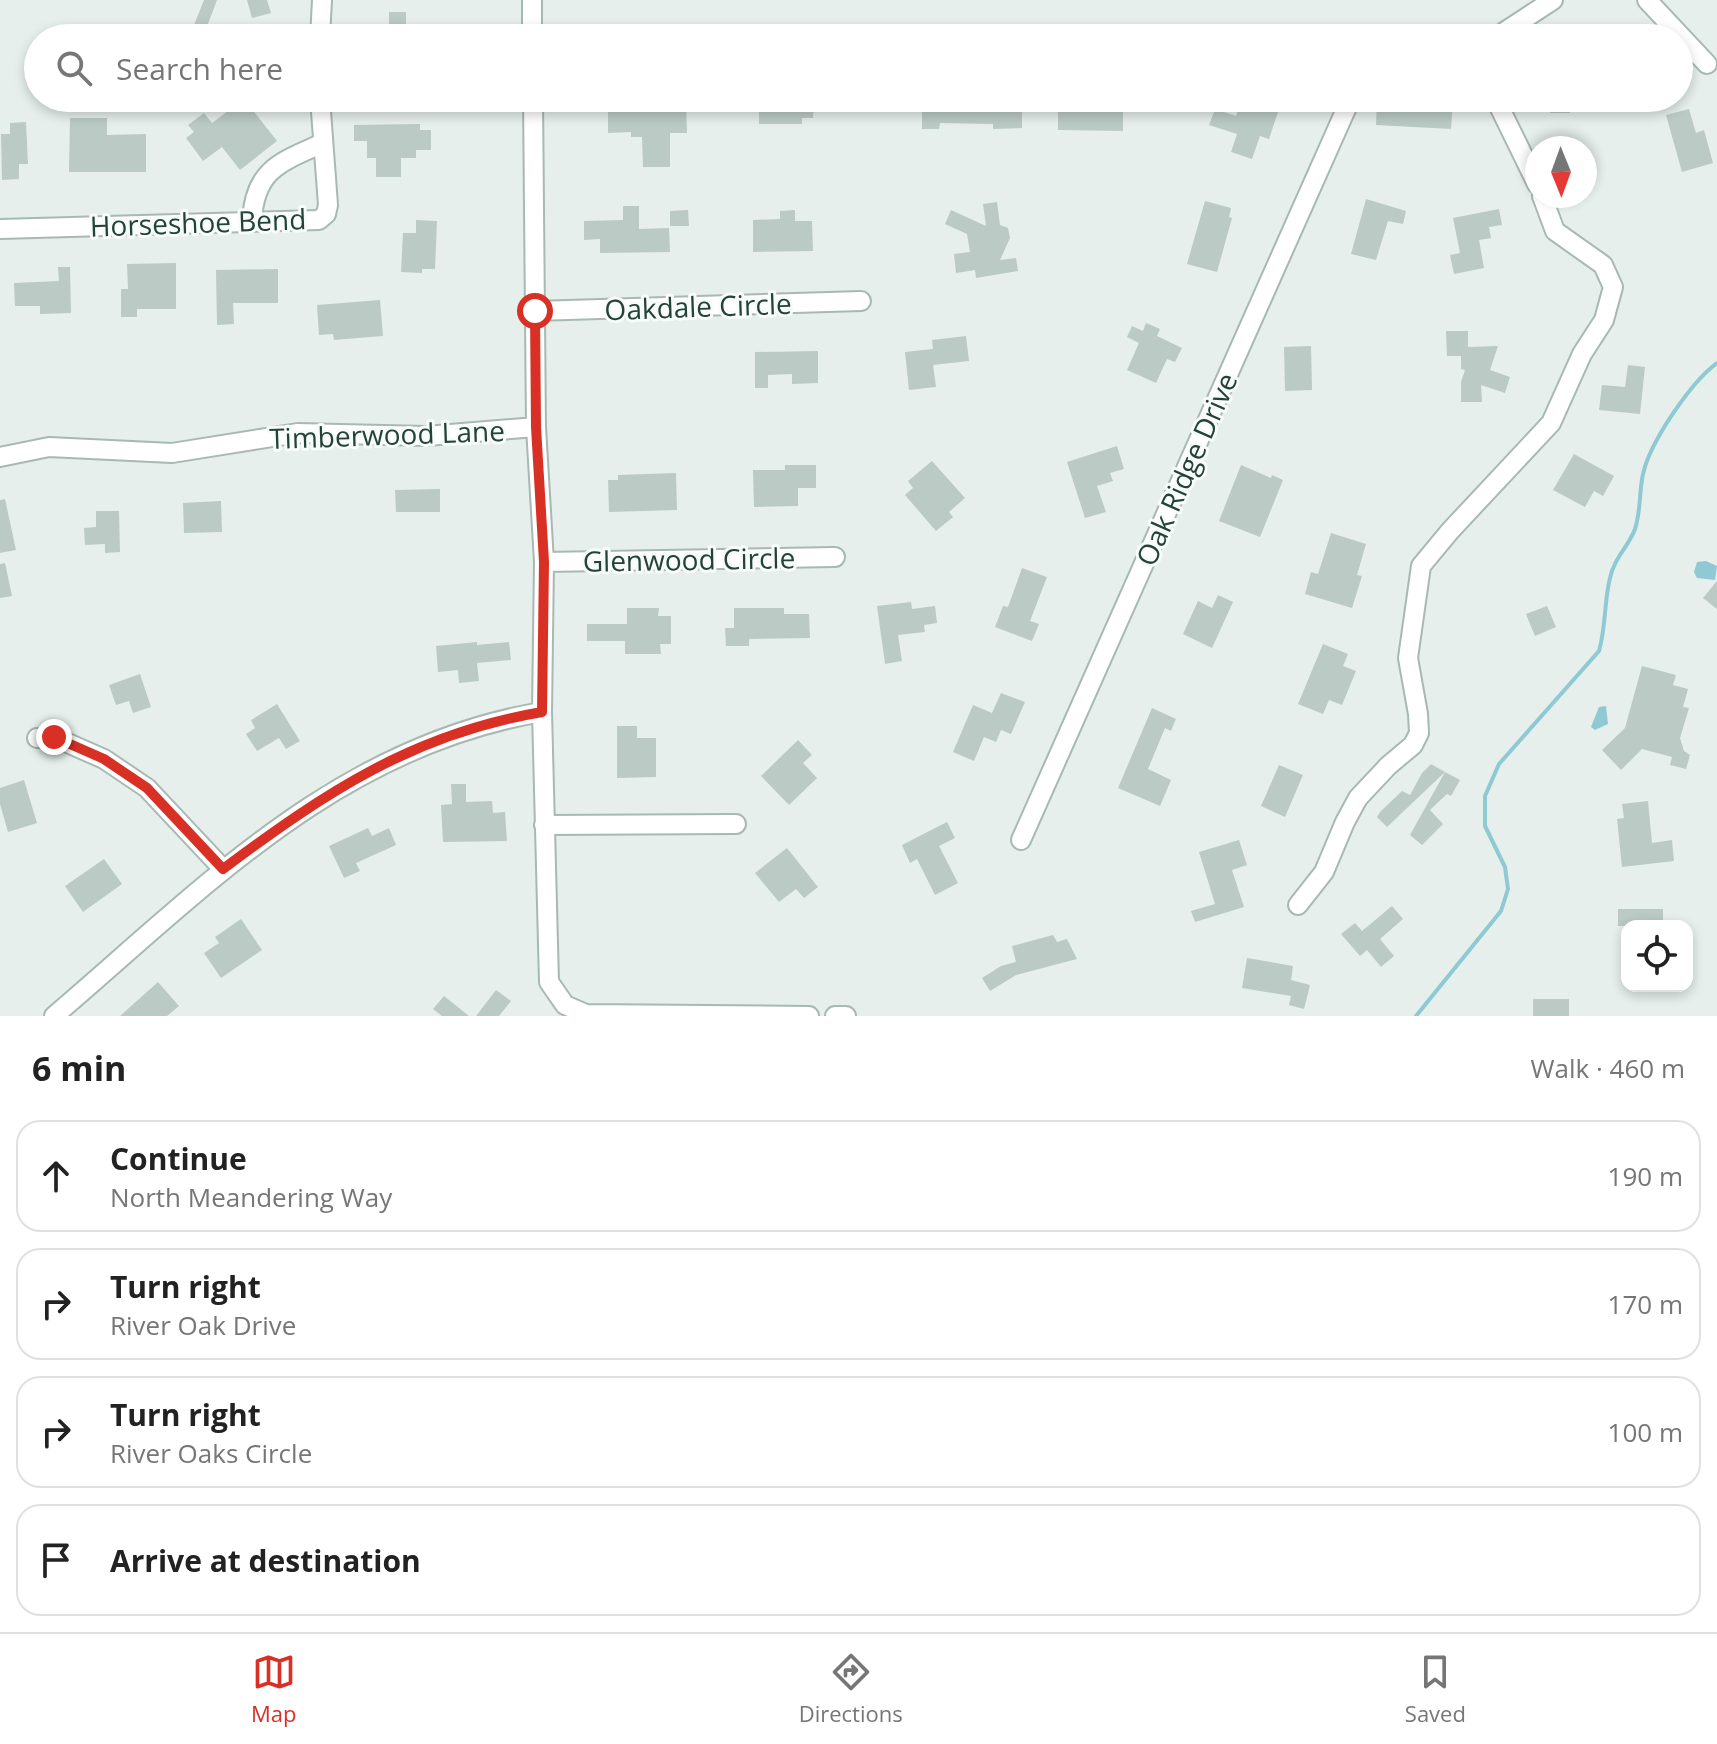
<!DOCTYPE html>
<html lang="en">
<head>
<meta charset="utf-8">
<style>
	body { margin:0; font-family:"Open Sans",sans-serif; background:#f2f2f2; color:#222 }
	.controls { position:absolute; right:24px; bottom:24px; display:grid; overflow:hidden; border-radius:16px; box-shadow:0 4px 12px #0003 }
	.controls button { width:72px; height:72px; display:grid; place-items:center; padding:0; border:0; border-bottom:2px solid #e0e0e0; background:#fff; color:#222; font:40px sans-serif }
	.compass { position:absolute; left:1525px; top:136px; width:72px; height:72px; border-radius:50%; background:#fff; box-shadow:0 4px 12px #0003; rotate:179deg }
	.stop { position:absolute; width:24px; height:24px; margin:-18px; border:6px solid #d93025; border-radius:50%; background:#fff }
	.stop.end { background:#d93025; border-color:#fff; box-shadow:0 2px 8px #0008 }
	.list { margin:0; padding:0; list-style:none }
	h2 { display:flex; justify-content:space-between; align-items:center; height:104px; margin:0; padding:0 32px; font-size:34px }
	h2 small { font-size:26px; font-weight:400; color:#767676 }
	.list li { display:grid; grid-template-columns:52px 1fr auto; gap:24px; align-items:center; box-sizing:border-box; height:112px; margin:0 16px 16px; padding:0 16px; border:2px solid #e0e0e0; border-radius:24px }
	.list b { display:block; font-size:30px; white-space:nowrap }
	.list p { margin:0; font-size:26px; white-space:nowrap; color:#767676 }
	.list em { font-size:26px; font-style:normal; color:#767676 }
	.icon { flex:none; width:44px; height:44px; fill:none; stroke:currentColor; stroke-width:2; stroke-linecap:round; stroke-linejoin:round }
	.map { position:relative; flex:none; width:1717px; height:1016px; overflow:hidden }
	.search { position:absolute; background:#fff; box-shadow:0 4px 12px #0003; left:24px; right:24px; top:24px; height:88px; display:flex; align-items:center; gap:20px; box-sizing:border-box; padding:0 28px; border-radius:44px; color:#767676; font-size:30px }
	.sheet { height:616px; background:#fff }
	nav { display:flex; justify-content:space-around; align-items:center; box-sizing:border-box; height:112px; border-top:2px solid #e0e0e0; background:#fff; font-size:22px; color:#767676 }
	nav a { display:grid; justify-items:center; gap:4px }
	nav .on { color:#d93025 }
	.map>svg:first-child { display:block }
</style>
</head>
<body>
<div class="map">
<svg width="1717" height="1016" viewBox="0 0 1717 1016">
	<rect width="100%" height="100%" fill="#e6efeb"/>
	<path fill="#8ec9d4" d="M 1706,561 L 1717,566 L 1715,580 L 1697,578 L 1694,572 L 1697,562 Z
		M 1606,706 L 1608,724 L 1595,730 L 1591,727 L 1599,707 Z"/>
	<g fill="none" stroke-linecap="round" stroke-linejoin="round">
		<path stroke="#8ec9d4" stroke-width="4" d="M 1416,1016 L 1501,911 L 1508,889 L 1505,867 L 1485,826 L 1485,796 L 1499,764 L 1599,651 C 1606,627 1604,602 1610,578 C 1614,558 1629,546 1635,529 C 1641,511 1639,492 1643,474 C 1650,442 1691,382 1717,363"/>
	</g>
	<path fill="#bbcac4" d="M 204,0 L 217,0 L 206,29 L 194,25 Z
		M 247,0 L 267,0 L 271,13 L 252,18 Z
		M 389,12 L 406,12 L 406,38 L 389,38 Z
		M 636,98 L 653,98 L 653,104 L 686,103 L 687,133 L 670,133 L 670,167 L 643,167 L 642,137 L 631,137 L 631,132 L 608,133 L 608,109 L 636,108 Z
		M 772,98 L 801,98 L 801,104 L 814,104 L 813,118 L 802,118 L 802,124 L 759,124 L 759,102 L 772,102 Z
		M 922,98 L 993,98 L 993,108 L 1022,108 L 1022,128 L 993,129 L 993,124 L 940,123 L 939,129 L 922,129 Z
		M 1058,98 L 1123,98 L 1123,131 L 1058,130 Z
		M 1242,98 L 1282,100 L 1269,139 L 1260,136 L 1252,159 L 1231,152 L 1237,134 L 1209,125 L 1215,109 L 1236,116 Z
		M 1377,98 L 1453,100 L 1451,129 L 1376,125 Z
		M 1550,98 L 1570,98 L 1570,113 L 1550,113 Z
		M 244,99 L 277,141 L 240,170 L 222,147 L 203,161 L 186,138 L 194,132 L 188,125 L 204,113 L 212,123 Z
		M 1689,109 L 1696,133 L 1704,130 L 1713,163 L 1682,172 L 1666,115 Z
		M 70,118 L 107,118 L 107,135 L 146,134 L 146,172 L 69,172 Z
		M 26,122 L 28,164 L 19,164 L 19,179 L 2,180 L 1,134 L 10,134 L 10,123 Z
		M 420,124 L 420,130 L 431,130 L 431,150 L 416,150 L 416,158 L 401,158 L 401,177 L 376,177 L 376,158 L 367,158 L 367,141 L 354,141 L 354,125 Z
		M 1366,199 L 1406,211 L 1403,224 L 1388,221 L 1376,260 L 1351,254 Z
		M 1205,201 L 1231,208 L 1229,217 L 1232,218 L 1217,272 L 1187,264 Z
		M 997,202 L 1000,225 L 1008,228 L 1010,238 L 1000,260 L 1016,258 L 1018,271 L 976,278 L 975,270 L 956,273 L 954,254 L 970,252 L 967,234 L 945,224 L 951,210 L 986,226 L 983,204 Z
		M 623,206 L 639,206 L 639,229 L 669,228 L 670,252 L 600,253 L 600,239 L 584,240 L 584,221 L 623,220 Z
		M 1499,209 L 1502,225 L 1489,227 L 1491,238 L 1479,240 L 1484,268 L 1454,274 L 1450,255 L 1460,253 L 1453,218 Z
		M 688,210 L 689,226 L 670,226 L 670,211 Z
		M 795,210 L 795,221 L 812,221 L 813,251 L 753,252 L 753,220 L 780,219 L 780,211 Z
		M 416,220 L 437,221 L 435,269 L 422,269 L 422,273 L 401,272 L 403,233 L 416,233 Z
		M 176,263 L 176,309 L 137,309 L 137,317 L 121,317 L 121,289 L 128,289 L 127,264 Z
		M 58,267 L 70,267 L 71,313 L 40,314 L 40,306 L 15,306 L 14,283 L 59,281 Z
		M 278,269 L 278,303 L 233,303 L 234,324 L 217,325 L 216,270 Z
		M 380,300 L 383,336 L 334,340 L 333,334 L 319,335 L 317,305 Z
		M 1146,323 L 1160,329 L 1157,336 L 1182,348 L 1175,362 L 1167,359 L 1156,383 L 1127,370 L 1139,343 L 1127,337 L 1132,326 L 1143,331 Z
		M 1446,331 L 1468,331 L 1468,347 L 1498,346 L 1490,370 L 1510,377 L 1505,393 L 1481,385 L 1482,402 L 1461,402 L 1461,382 L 1465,370 L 1461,369 L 1461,356 L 1447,356 Z
		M 966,336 L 969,361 L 933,365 L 936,387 L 909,390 L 905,352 L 933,349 L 932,340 Z
		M 1311,346 L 1312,390 L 1285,391 L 1284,347 Z
		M 818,351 L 818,383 L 792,384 L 792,374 L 768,375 L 768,388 L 755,388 L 755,352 Z
		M 1628,365 L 1645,367 L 1640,414 L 1599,410 L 1602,385 L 1625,387 Z
		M 1117,446 L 1124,469 L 1110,473 L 1113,481 L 1097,486 L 1106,512 L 1085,518 L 1067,462 Z
		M 1574,454 L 1614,476 L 1603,496 L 1594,491 L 1585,507 L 1553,490 Z
		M 932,461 L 965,498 L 949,512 L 953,517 L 936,531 L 905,495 L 913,488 L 908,481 Z
		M 785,465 L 816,465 L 816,488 L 798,488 L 798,506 L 754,507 L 753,470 L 785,470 Z
		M 1241,465 L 1271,478 L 1272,475 L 1283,480 L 1260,537 L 1219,521 Z
		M 676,473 L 677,510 L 609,512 L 608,480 L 618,480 L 618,475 Z
		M 440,489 L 440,512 L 396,512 L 395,490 Z
		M 5,499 L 16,550 L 0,553 L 0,500 Z
		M 221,501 L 222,532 L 184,533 L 183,503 Z
		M 96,511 L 119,511 L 120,552 L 105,553 L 105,544 L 85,545 L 84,528 L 96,527 Z
		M 1331,533 L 1366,544 L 1357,575 L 1362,576 L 1352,608 L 1305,594 L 1311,572 L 1318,574 Z
		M 5,563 L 12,596 L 0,598 L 0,564 Z
		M 1022,568 L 1047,577 L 1030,621 L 1039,624 L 1032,641 L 995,627 L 1003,606 L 1008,607 Z
		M 1717,581 L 1717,609 L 1703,598 Z
		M 1218,595 L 1233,602 L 1212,648 L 1183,634 L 1198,601 L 1212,608 Z
		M 911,602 L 912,609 L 935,606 L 937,623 L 924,625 L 925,632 L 898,635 L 902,661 L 885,664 L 877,606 Z
		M 1547,606 L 1556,627 L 1535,636 L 1526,614 Z
		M 627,608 L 659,608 L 658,616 L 671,616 L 671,644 L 660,644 L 661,654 L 625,654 L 625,641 L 587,641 L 587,624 L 627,624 Z
		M 734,608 L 784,608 L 784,614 L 809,614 L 810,638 L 749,639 L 749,646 L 726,646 L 725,628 L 734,628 Z
		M 477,642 L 477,645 L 509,642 L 511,660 L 477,663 L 479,681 L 459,683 L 458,670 L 438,672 L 436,646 Z
		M 1323,644 L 1348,654 L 1343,666 L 1356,671 L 1342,705 L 1329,700 L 1323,714 L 1298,704 Z
		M 1642,666 L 1676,675 L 1673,685 L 1688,689 L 1683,707 L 1689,708 L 1680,738 L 1684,751 L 1690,755 L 1686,769 L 1670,765 L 1672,757 L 1642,749 L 1621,770 L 1602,750 L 1625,728 Z
		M 140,674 L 151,707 L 133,713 L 129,701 L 116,705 L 109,685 Z
		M 1001,693 L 1025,702 L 1011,734 L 1001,730 L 996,742 L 984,737 L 974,761 L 953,752 L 973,705 L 992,713 Z
		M 277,704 L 300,741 L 286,749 L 279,738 L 257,751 L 246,734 L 255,728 L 251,720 Z
		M 1152,708 L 1176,719 L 1171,731 L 1165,728 L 1148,769 L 1171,780 L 1160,806 L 1118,788 Z
		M 617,726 L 637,726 L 637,738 L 656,738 L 656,777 L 617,778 Z
		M 798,740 L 812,755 L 803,763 L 817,778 L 789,805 L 761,776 Z
		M 1431,764 L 1445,772 L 1387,827 L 1377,817 L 1380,812 L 1402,791 L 1410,795 L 1422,773 Z
		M 1279,765 L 1303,775 L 1285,817 L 1261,806 Z
		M 1445,772 L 1460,780 L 1451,796 L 1447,794 L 1430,810 L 1443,824 L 1422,845 L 1410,835 Z
		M 24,780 L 37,823 L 8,832 L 0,804 L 0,788 Z
		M 451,784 L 466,784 L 466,802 L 492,801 L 493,813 L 505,812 L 507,841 L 443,842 L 441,805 L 452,804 Z
		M 1648,801 L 1652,843 L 1672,840 L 1674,861 L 1622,867 L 1617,819 L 1624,818 L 1622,804 Z
		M 947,822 L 955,838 L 939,846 L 958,883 L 935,895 L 917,859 L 910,863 L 902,845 Z
		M 368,828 L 372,836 L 389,828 L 396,845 L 356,863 L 360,871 L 344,878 L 329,846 Z
		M 1239,840 L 1247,865 L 1232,870 L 1244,907 L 1195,922 L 1191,911 L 1215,904 L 1199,852 Z
		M 787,848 L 818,887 L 804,898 L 796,889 L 779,902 L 755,873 Z
		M 104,859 L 122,884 L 83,912 L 65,886 Z
		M 1392,906 L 1403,919 L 1380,939 L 1394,956 L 1381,967 L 1367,950 L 1360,956 L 1341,934 L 1355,923 L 1362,931 Z
		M 1618,909 L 1663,909 L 1663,926 L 1618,926 Z
		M 241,919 L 262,950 L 221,978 L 204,953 L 219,943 L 215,937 Z
		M 1053,935 L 1057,942 L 1067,939 L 1077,959 L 1016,975 L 990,991 L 982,978 L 1001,966 L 1016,962 L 1012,946 Z
		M 1247,958 L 1293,966 L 1291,980 L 1310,985 L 1304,1009 L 1289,1005 L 1291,996 L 1242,988 Z
		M 158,982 L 179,1006 L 167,1016 L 120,1016 Z
		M 496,990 L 511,1001 L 499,1016 L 476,1016 Z
		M 444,996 L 469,1016 L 442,1016 L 433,1009 Z
		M 1533,999 L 1569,999 L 1569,1016 L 1533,1016 Z"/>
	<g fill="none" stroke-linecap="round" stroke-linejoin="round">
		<defs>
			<path id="minor" d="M 532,0 L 532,38
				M 1647,0 L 1707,64
				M 320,38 L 322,0
				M 784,38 L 832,38
				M 1495,38 L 1553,0
				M 533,98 L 536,427 L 544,562 L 542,712 L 549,982 L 565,1005 L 586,1014 L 809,1016
				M 1495,98 L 1537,184
				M 252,220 C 255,169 281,162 323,143
				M 0,229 L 319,220 L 326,214 L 328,205 L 320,98
				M 535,311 L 861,301
				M 0,457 L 49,447 L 172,453 L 298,433 L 426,436 L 536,427
				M 544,562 L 835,557
				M 37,738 L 54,737 L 104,759 L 147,788 L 223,869
				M 544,825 L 736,824
				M 1021,840 L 1351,98
				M 1298,905 L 1324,872 L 1345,822 L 1358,798 L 1388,766 L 1413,745 L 1419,733 L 1418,714 L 1408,658 L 1421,566 L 1450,531 L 1551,423 L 1582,354 L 1604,320 L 1613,287 L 1603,265 L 1555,231 L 1542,196
				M 54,1016 C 204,888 338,746 542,712
				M 835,1016 L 846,1016"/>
		</defs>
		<use href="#minor" stroke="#a8b8b2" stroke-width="22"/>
		<use href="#minor" stroke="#fff" stroke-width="18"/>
	</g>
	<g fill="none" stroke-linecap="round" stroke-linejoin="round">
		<path stroke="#d93025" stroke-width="10" d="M 54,737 L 104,759 L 147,788 L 223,869 C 326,792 413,734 542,712 L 544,562 L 536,427 L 535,311"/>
	</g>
	<g text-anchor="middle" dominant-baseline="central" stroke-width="6" stroke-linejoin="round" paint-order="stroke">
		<g font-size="28" fill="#24423a" stroke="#f7fbf9">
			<text transform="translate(198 222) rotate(-2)">Horseshoe Bend</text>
			<text transform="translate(698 306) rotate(-2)">Oakdale Circle</text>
			<text transform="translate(387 434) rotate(-2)">Timberwood Lane</text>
			<text transform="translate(1186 469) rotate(-66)">Oak Ridge Drive</text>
			<text transform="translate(689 559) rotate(-1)">Glenwood Circle</text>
		</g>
	</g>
</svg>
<div class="controls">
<button><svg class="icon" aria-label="locate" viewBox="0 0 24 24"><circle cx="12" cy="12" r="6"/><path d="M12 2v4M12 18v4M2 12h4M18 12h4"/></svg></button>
</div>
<svg class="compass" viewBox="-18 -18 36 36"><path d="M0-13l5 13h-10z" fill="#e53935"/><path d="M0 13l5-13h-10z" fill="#767676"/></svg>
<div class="stop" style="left:535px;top:311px"></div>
<div class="stop end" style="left:54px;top:737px"></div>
<div class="search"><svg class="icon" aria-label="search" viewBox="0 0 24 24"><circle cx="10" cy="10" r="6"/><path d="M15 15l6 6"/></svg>Search here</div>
</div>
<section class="sheet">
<h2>6 min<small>Walk · 460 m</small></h2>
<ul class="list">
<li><svg class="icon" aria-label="ahead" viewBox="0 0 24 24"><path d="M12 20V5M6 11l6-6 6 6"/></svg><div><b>Continue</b><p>North Meandering Way</p></div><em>190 m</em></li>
<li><svg class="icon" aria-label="right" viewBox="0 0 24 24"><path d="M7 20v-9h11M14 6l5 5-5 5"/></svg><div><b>Turn right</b><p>River Oak Drive</p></div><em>170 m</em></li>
<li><svg class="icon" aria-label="right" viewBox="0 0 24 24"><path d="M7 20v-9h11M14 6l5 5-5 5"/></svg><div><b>Turn right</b><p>River Oaks Circle</p></div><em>100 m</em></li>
<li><svg class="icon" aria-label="arrive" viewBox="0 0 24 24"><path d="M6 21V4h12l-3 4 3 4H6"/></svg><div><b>Arrive at destination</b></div></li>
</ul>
</section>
<nav>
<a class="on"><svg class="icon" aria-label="map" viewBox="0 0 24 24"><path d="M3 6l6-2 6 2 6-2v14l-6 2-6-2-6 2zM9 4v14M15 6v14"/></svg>Map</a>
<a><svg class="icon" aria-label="directions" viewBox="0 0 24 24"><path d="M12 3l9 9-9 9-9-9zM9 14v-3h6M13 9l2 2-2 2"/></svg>Directions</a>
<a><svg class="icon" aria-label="saved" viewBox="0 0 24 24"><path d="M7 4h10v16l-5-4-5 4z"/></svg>Saved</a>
</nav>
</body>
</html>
